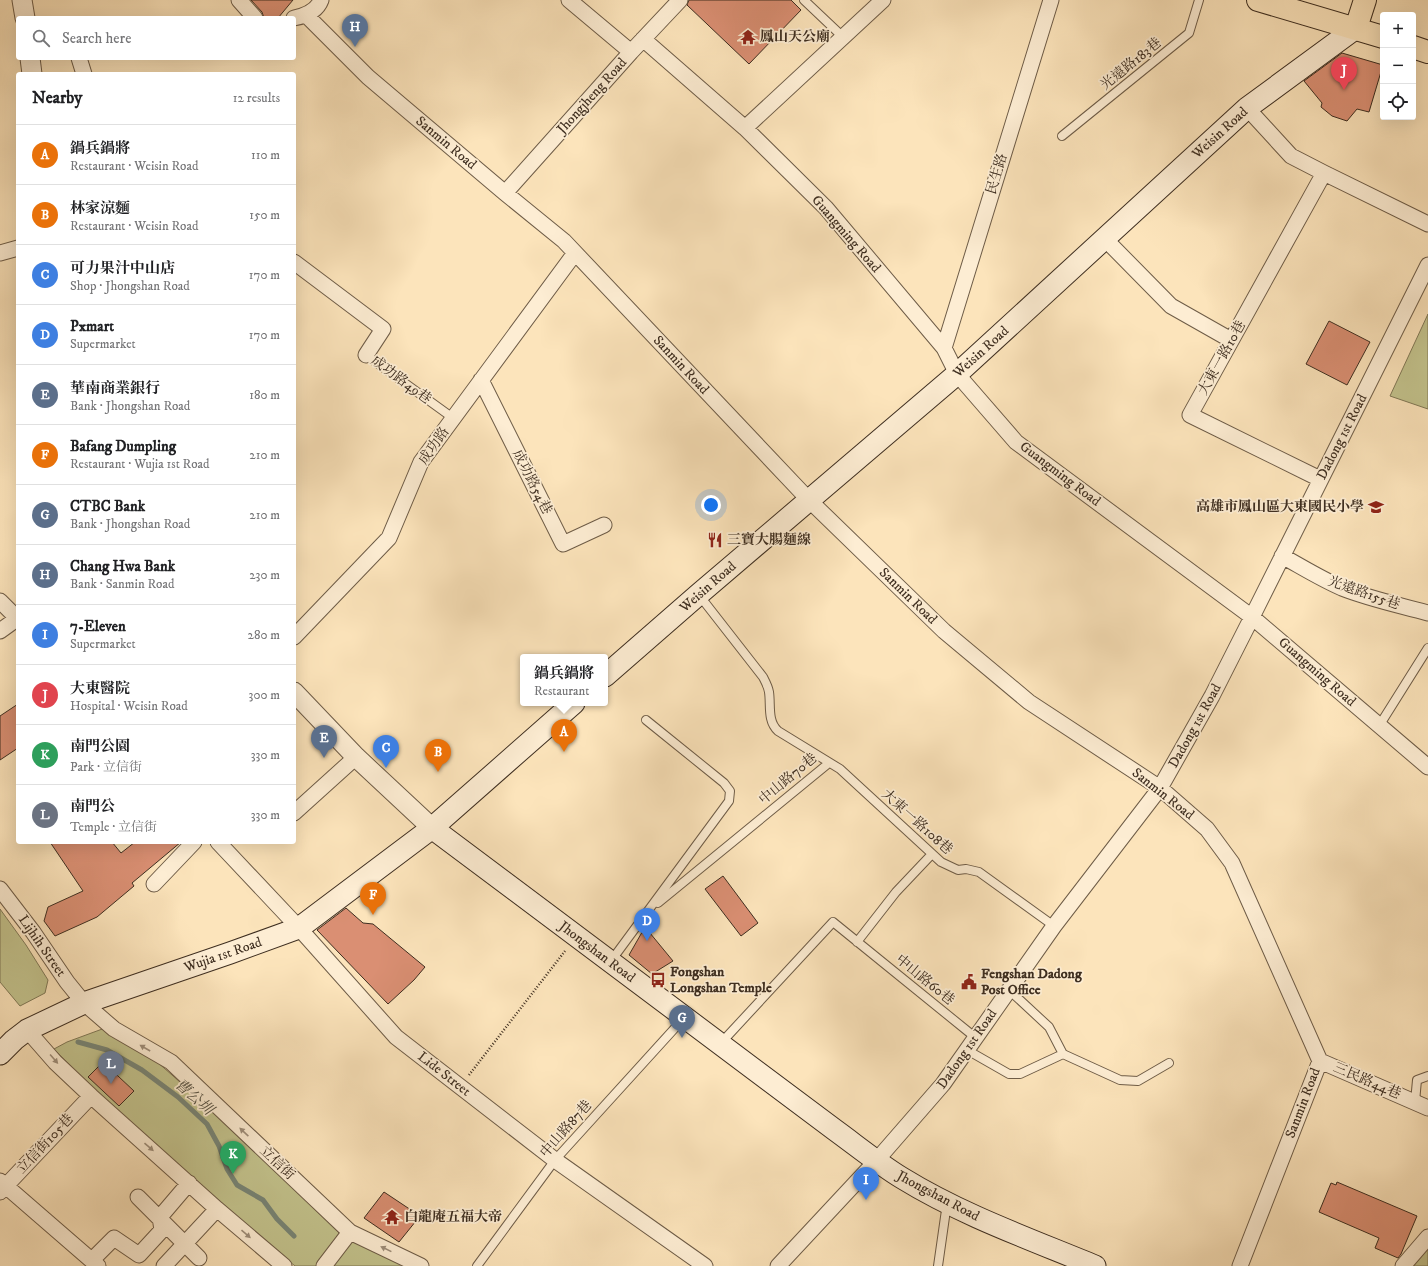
<!DOCTYPE html>
<html lang="en">
<head>
<meta charset="utf-8">
<style>
	body { margin:0; font-family:"IM FELL DW Pica","Noto Serif TC",serif; background:#f6f6f6; color:#202124 }
	.controls { position:absolute; right:12px; top:12px; display:grid; overflow:hidden; border-radius:4px; box-shadow:0 4px 16px #0002 }
	.controls button { width:36px; height:36px; display:grid; place-items:center; padding:0; border:0; border-bottom:1px solid #e0e0e0; background:#fff; color:#202124; font:20px sans-serif }
	.you { position:absolute; left:711px; top:505px; width:14px; height:14px; margin:-10px; border:3px solid #fff; border-radius:50%; background:#1a73e8; box-shadow:0 0 0 6px #1a73e833 }
	.badge { display:grid; place-items:center; width:26px; height:26px; border-radius:50%; background:#8f2418; color:#fff; font-size:13px; font-weight:700 }
	.pin { position:absolute; translate:-50% -33px; filter:drop-shadow(0 1px 2px #0008) }
	.pin::after { content:''; position:absolute; top:21px; width:14px; height:12px; background:inherit; clip-path:polygon(0 0,100% 0,50% 100%) }
	.popup { position:absolute; left:520px; top:654px; width:88px; height:52px; box-sizing:border-box; display:grid; place-content:center; border-radius:4px; background:#fff; filter:drop-shadow(0 1px 3px #0005); font-size:13px; white-space:nowrap; color:#757577 }
	.popup b { font-size:15px; color:#202124 }
	.popup::after { content:''; position:absolute; left:50%; top:100%; margin-left:-8px; border:8px solid transparent; border-top-color:#fff }
	.list { margin:0; padding:0; list-style:none }
	h2 { display:flex; justify-content:space-between; align-items:center; height:52px; margin:0; padding:0 16px; font-size:17px }
	h2 small { font-size:13px; font-weight:400; color:#757577 }
	.list li { display:grid; grid-template-columns:26px 1fr auto; gap:12px; align-items:center; box-sizing:border-box; height:60px; padding:0 16px; border-top:1px solid #e0e0e0 }
	.list b { display:block; font-size:15px; white-space:nowrap }
	.list p { margin:0; font-size:13px; white-space:nowrap; color:#757577 }
	.list em { font-size:13px; font-style:normal; color:#757577 }
	.icon { flex:none; width:22px; height:22px; fill:none; stroke:currentColor; stroke-width:2; stroke-linecap:round; stroke-linejoin:round }
	.map { position:relative; flex:none; width:1428px; height:1266px; overflow:hidden }
	.search { position:absolute; background:#fff; box-shadow:0 4px 16px #0002; left:16px; top:16px; width:280px; height:44px; display:flex; align-items:center; gap:10px; box-sizing:border-box; padding:0 14px; border-radius:4px; color:#757577; font-size:15px }
	.panel { position:absolute; background:#fff; box-shadow:0 4px 16px #0002; left:16px; top:72px; width:280px; height:772px; border-radius:4px }
	.map>svg:first-child { display:block }
</style>
</head>
<body>
<div class="map">
<svg width="1428" height="1266" viewBox="0 0 1428 1266">
	<rect width="100%" height="100%" fill="#fce4bb"/>
	<filter id="stains"><feTurbulence type="fractalNoise" baseFrequency=".005" numOctaves="4"/><feColorMatrix values="0 0 0 0 .2 0 0 0 0 .09 0 0 0 0 .02 0 0 0 .5 -.17"/></filter>
	<radialGradient id="worn" r=".72"><stop offset=".6" stop-color="#630" stop-opacity="0"/><stop offset="1" stop-color="#630" stop-opacity=".3"/></radialGradient>
	<path fill="#c3c38d" stroke="#807856" d="M 1428,314 L 1428,409 L 1390,396 Z
		M 0,909 L 26,945 L 48,980 L 45,993 L 20,1006 L 0,982 Z
		M 105,1028 L 156,1061 L 228,1124 L 340,1234 L 405,1266 L 295,1266 L 246,1225 L 112,1109 L 54,1049 L 67,1042 Z
		M 1428,1230 L 1428,1266 L 1406,1266 Z"/>
	<g fill="none" stroke-linecap="round" stroke-linejoin="round">
		<path stroke="#788576" stroke-width="5" d="M 78,1042 L 107,1050 L 142,1070 L 178,1097 L 207,1124 L 219,1146 L 227,1169 L 237,1185 L 263,1200 L 277,1219 L 294,1236"/>
	</g>
	<path fill="#da8f73" stroke="#3e2e20" d="M 251,0 L 293,0 L 278,18 L 264,18 L 262,12 Z
		M 689,0 L 791,0 L 801,10 L 749,64 L 687,5 Z
		M 1342,53 L 1383,65 L 1369,112 L 1357,109 L 1347,121 L 1332,116 L 1321,107 L 1322,103 L 1304,81 Z
		M 1329,321 L 1370,342 L 1347,385 L 1306,364 Z
		M 18,704 L 18,748 L 0,760 L 0,716 Z
		M 50,842 L 112,842 L 121,853 L 135,842 L 181,842 L 132,883 L 134,886 L 97,917 L 55,936 L 44,921 L 48,907 L 83,891 Z
		M 723,876 L 758,923 L 741,936 L 705,889 Z
		M 346,908 L 363,923 L 373,924 L 425,967 L 414,980 L 388,1004 L 317,930 Z
		M 645,927 L 673,961 L 652,974 L 629,955 Z
		M 103,1062 L 134,1091 L 119,1106 L 88,1077 Z
		M 1337,1182 L 1417,1216 L 1401,1254 L 1398,1258 L 1375,1248 L 1379,1238 L 1319,1212 L 1331,1183 L 1336,1185 Z
		M 384,1192 L 420,1216 L 399,1242 L 364,1218 Z"/>
	<g fill="none" stroke-linecap="round" stroke-linejoin="round">
		<defs>
			<path id="service" d="M 804,0 L 843,37
				M 1062,136 L 1189,33 L 1199,0
				M 366,355 L 453,418
				M 699,595 L 763,677 C 765,681 768,686 769,692 C 771,705 767,721 778,731 L 840,769 L 941,862 L 958,870 L 966,869 L 979,872 L 1054,926
				M 1379,726 L 1428,648
				M 658,903 L 829,763
				M 857,942 L 896,892 L 932,854
				M 611,961 L 729,801 L 730,791 L 724,783 L 646,720
				M 1008,989 L 1049,1027 L 1063,1054 L 1120,1080 L 1138,1081 L 1169,1063
				M 721,1043 L 833,922 L 976,1038
				M 967,1050 L 1009,1074 L 1020,1074 L 1063,1054
				M 1415,1102 L 1417,1080 L 1428,1076
				M 477,1266 L 555,1160 L 684,1018
				M 938,1266 L 947,1203"/>
			<path id="minor" d="M 239,0 L 255,18
				M 569,0 L 631,52
				M 306,15 L 368,77 L 505,193 L 564,241 L 809,500 L 944,631 L 1029,702 L 1160,788 L 1207,829 L 1232,863 L 1320,1061 L 1240,1266
				M 294,18 C 304,16 317,11 321,0
				M 643,39 L 745,128 L 826,208 L 944,348 L 957,374 L 1016,442 L 1252,617 L 1428,767
				M 79,58 L 84,74
				M 1247,108 L 1291,156 L 1324,173 L 1428,224
				M 745,128 L 883,0
				M 505,193 L 631,52 L 680,0
				M 1105,239 L 1171,306 L 1231,340
				M 0,253 L 18,248
				M 294,262 L 383,329 L 366,355
				M 944,348 L 1051,0
				M 481,380 L 563,544 L 604,525
				M 1320,479 L 1190,415 L 1324,173
				M 1282,556 C 1302,567 1321,579 1342,588 C 1370,599 1399,605 1428,613
				M 0,601 L 18,619
				M 0,631 L 18,618
				M 294,637 L 389,538 L 421,462 L 575,253
				M 294,813 L 356,757
				M 218,842 L 299,928 L 396,1037 L 555,1160 L 705,1266
				M 154,884 L 194,842
				M 0,889 L 33,932 L 67,982 L 84,1003 L 114,1029 L 171,1062 L 350,1232 L 421,1266
				M 27,1030 L 55,1062 L 91,1096 L 217,1209 L 284,1266
				M 1320,1061 L 1428,1108
				M 0,1181 L 98,1266
				M 0,1192 L 91,1096
				M 138,1197 L 199,1258
				M 92,1260 L 114,1238 L 139,1255 L 162,1230 L 160,1217 L 189,1183
				M 164,1266 L 217,1209
				M 324,1266 L 350,1232
				M 778,1266 L 876,1161 L 943,1084 L 1054,926 L 1160,788 L 1212,696 L 1252,617 L 1428,265
				M 1403,1266 L 1428,1237"/>
			<path id="tertiary" d="M 22,0 L 25,18
				M 30,58 L 32,74
				M 294,692 L 356,757 L 432,828"/>
			<path id="secondary" d="M 605,676 L 699,594 L 957,374 L 1247,108 L 1356,28
				M 432,828 L 835,1130 C 857,1146 879,1164 902,1178 C 962,1215 1030,1239 1095,1266
				M 0,1054 L 14,1040 L 27,1030 L 84,1003 L 230,953 L 299,928 L 432,828 L 574,703"/>
			<path id="primary" d="M 1258,0 L 1383,37
				M 1356,28 L 1365,0
				M 1413,47 L 1428,52"/>
		</defs>
		<use href="#service" stroke="#6e5c47" stroke-width="10"/>
		<use href="#minor" stroke="#6e5c47" stroke-width="17"/>
		<use href="#tertiary" stroke="#6e5c47" stroke-width="21"/>
		<use href="#secondary" stroke="#3e2e20" stroke-width="23"/>
		<use href="#primary" stroke="#3e2e20" stroke-width="24"/>
		<path stroke="#3e2e20" stroke-width="2.5" stroke-dasharray="1 2" stroke-linecap="butt" d="M 469,1075 L 565,951"/>
		<use href="#service" stroke="#fdedd3" stroke-width="8"/>
		<use href="#minor" stroke="#fdedd3" stroke-width="15"/>
		<use href="#tertiary" stroke="#fdedd3" stroke-width="19"/>
		<use href="#secondary" stroke="#fdedd3" stroke-width="21"/>
		<use href="#primary" stroke="#fce4bb" stroke-width="22"/>
	</g>
	<defs><path id="oneway-solid" d="M-6-.8H1V-3.2L6.5 0L1 3.2V.8H-6Z"/></defs>
	<g fill="#9e8e7a">
		<use href="#oneway-solid" transform="translate(145 1048) rotate(-150)"/>
		<use href="#oneway-solid" transform="translate(54 1059) rotate(49)"/>
		<use href="#oneway-solid" transform="translate(244 1132) rotate(-137)"/>
		<use href="#oneway-solid" transform="translate(149 1147) rotate(41)"/>
		<use href="#oneway-solid" transform="translate(246 1234) rotate(41)"/>
		<use href="#oneway-solid" transform="translate(386 1249) rotate(-154)"/>
	</g>
	<defs>
		<symbol id="temple-bare" viewBox="-9 -9 18 18"><path d="M0-6L5-2H3V0L6.5 2.5H4V6H1.5V3h-3V6H-4V2.5H-6.5L-3 0V-2H-5Z" fill="#8f2418" stroke="#fdedd3" stroke-width="2.5" paint-order="stroke"/></symbol>
		<symbol id="school-bare" viewBox="-9 -9 18 18"><path d="M0-5L7-2L0 1L-7-2ZM-4 1L0 2.5L4 1V4Q0 6-4 4Z" fill="#8f2418" stroke="#fdedd3" stroke-width="2.5" paint-order="stroke"/></symbol>
		<symbol id="restaurant-bare" viewBox="-9 -9 18 18"><path d="M-5-6h1v4h1v-4h1v4h1v-4h1v5L-1.5 .5V6h-2V.5L-5-1ZM5-6V6H3V1.5H1.5Q1.5-4 5-6Z" fill="#8f2418" stroke="#fdedd3" stroke-width="2.5" paint-order="stroke"/></symbol>
		<symbol id="bus-bare" viewBox="-9 -9 18 18"><path d="M-5-6H5V4H4V6H2V4H-2V6H-4V4H-5ZM-3.5-4V0h7V-4ZM-3.5 1.2v1.5H-2V1.2ZM2 1.2v1.5H3.5V1.2Z" fill="#8f2418" stroke="#fdedd3" stroke-width="2.5" paint-order="stroke"/></symbol>
		<symbol id="civic-bare" viewBox="-9 -9 18 18"><path d="M-.6-6.5H3V-4.5H.6V-3L4-1V1h2V6H-6V1h2V-1L-.6-3ZM-1.2 2.5V6h2.4V2.5Z" fill="#8f2418" stroke="#fdedd3" stroke-width="2.5" paint-order="stroke"/></symbol>
	</defs>
	<g fill-rule="evenodd">
		<use href="#temple-bare" x="737" y="26" width="22" height="22"/>
		<use href="#school-bare" x="1365" y="496" width="22" height="22"/>
		<use href="#restaurant-bare" x="704" y="529" width="22" height="22"/>
		<use href="#bus-bare" x="647" y="969" width="22" height="22"/>
		<use href="#civic-bare" x="958" y="971" width="22" height="22"/>
		<use href="#temple-bare" x="381" y="1206" width="22" height="22"/>
	</g>
	<g text-anchor="middle" dominant-baseline="central" stroke-width="3.5" stroke-linejoin="round" paint-order="stroke">
		<g font-size="14" font-weight="bold" fill="#3e2e20" stroke="#fdedd3" text-anchor="start">
			<text x="760" y="37">鳳山天公廟</text>
			<text x="1364" y="507" text-anchor="end">高雄市鳳山區大東國民小學</text>
			<text x="727" y="540">三寶大腸麵線</text>
			<text x="670" y="972">Fongshan<tspan x="670" dy="16">Longshan Temple</tspan></text>
			<text x="981" y="974">Fengshan Dadong<tspan x="981" dy="16">Post Office</tspan></text>
			<text x="404" y="1217">白龍庵五福大帝</text>
		</g>
		<g font-size="14" fill="#3e2e20" stroke="#fdedd3">
			<text transform="translate(1131 64) rotate(-39)">光遠路183巷</text>
			<text transform="translate(592 96) rotate(-48)">Jhongjheng Road</text>
			<text transform="translate(1220 133) rotate(-42)">Weisin Road</text>
			<text transform="translate(446 143) rotate(40)">Sanmin Road</text>
			<text transform="translate(997 174) rotate(-73)">民生路</text>
			<text transform="translate(846 234) rotate(49)">Guangming Road</text>
			<text transform="translate(981 352) rotate(-42)">Weisin Road</text>
			<text transform="translate(1222 358) rotate(-61)">大東一路10巷</text>
			<text transform="translate(681 365) rotate(47)">Sanmin Road</text>
			<text transform="translate(401 380) rotate(36)">成功路49巷</text>
			<text transform="translate(1342 437) rotate(-63)">Dadong 1st Road</text>
			<text transform="translate(434 446) rotate(-55)">成功路</text>
			<text transform="translate(1060 474) rotate(37)">Guangming Road</text>
			<text transform="translate(532 482) rotate(63)">成功路54巷</text>
			<text transform="translate(708 587) rotate(-41)">Weisin Road</text>
			<text transform="translate(1364 593) rotate(19)">光遠路155巷</text>
			<text transform="translate(908 596) rotate(44)">Sanmin Road</text>
			<text transform="translate(1317 672) rotate(41)">Guangming Road</text>
			<text transform="translate(1195 726) rotate(-61)">Dadong 1st Road</text>
			<text transform="translate(788 779) rotate(-40)">中山路70巷</text>
			<text transform="translate(1163 794) rotate(38)">Sanmin Road</text>
			<text transform="translate(917 822) rotate(42)">大東一路108巷</text>
			<text transform="translate(42 946) rotate(55)">Lijhih Street</text>
			<text transform="translate(597 952) rotate(37)">Jhongshan Road</text>
			<text transform="translate(223 955) rotate(-19)">Wujia 1st Road</text>
			<text transform="translate(925 980) rotate(39)">中山路60巷</text>
			<text transform="translate(967 1049) rotate(-55)">Dadong 1st Road</text>
			<text transform="translate(444 1074) rotate(38)">Lide Street</text>
			<text transform="translate(1367 1081) rotate(23)">三民路44巷</text>
			<text transform="translate(1303 1103) rotate(-69)">Sanmin Road</text>
			<text transform="translate(566 1129) rotate(-49)">中山路87巷</text>
			<text transform="translate(45 1144) rotate(-47)">立信街105巷</text>
			<text transform="translate(277 1163) rotate(43)">立信街</text>
			<text transform="translate(938 1196) rotate(28)">Jhongshan Road</text>
		</g>
		<g font-size="15" font-style="italic" fill="#565244" stroke="#fdedd3">
			<text transform="translate(194 1097) rotate(42)">曹公圳</text>
		</g>
	</g>
	<rect width="100%" height="100%" filter="url(#stains)"/>
	<rect width="100%" height="100%" fill="url(#worn)"/>
</svg>
<div class="controls">
<button>+</button>
<button>−</button>
<button><svg class="icon" aria-label="locate" viewBox="0 0 24 24"><circle cx="12" cy="12" r="6"/><path d="M12 2v4M12 18v4M2 12h4M18 12h4"/></svg></button>
</div>
<div class="you"></div>
<div class="pin badge" style="left:564px;top:752px;background:#e8710a">A</div>
<div class="popup"><b>鍋兵鍋將</b>Restaurant</div>
<div class="pin badge" style="left:438px;top:772px;background:#e8710a">B</div>
<div class="pin badge" style="left:386px;top:768px;background:#3f7fe0">C</div>
<div class="pin badge" style="left:647px;top:941px;background:#3f7fe0">D</div>
<div class="pin badge" style="left:324px;top:758px;background:#5c6f8a">E</div>
<div class="pin badge" style="left:373px;top:915px;background:#e8710a">F</div>
<div class="pin badge" style="left:682px;top:1038px;background:#5c6f8a">G</div>
<div class="pin badge" style="left:355px;top:47px;background:#5c6f8a">H</div>
<div class="pin badge" style="left:866px;top:1200px;background:#3f7fe0">I</div>
<div class="pin badge" style="left:1344px;top:90px;background:#e0444e">J</div>
<div class="pin badge" style="left:233px;top:1174px;background:#2e9e5b">K</div>
<div class="pin badge" style="left:111px;top:1084px;background:#6b7280">L</div>
<div class="search"><svg class="icon" aria-label="search" viewBox="0 0 24 24"><circle cx="10" cy="10" r="6"/><path d="M15 15l6 6"/></svg>Search here</div>
<section class="panel">
<h2>Nearby<small>12 results</small></h2>
<ul class="list">
<li><span class="badge" style="background:#e8710a">A</span><div><b>鍋兵鍋將</b><p>Restaurant · Weisin Road</p></div><em>110 m</em></li>
<li><span class="badge" style="background:#e8710a">B</span><div><b>林家涼麵</b><p>Restaurant · Weisin Road</p></div><em>150 m</em></li>
<li><span class="badge" style="background:#3f7fe0">C</span><div><b>可力果汁中山店</b><p>Shop · Jhongshan Road</p></div><em>170 m</em></li>
<li><span class="badge" style="background:#3f7fe0">D</span><div><b>Pxmart</b><p>Supermarket</p></div><em>170 m</em></li>
<li><span class="badge" style="background:#5c6f8a">E</span><div><b>華南商業銀行</b><p>Bank · Jhongshan Road</p></div><em>180 m</em></li>
<li><span class="badge" style="background:#e8710a">F</span><div><b>Bafang Dumpling</b><p>Restaurant · Wujia 1st Road</p></div><em>210 m</em></li>
<li><span class="badge" style="background:#5c6f8a">G</span><div><b>CTBC Bank</b><p>Bank · Jhongshan Road</p></div><em>210 m</em></li>
<li><span class="badge" style="background:#5c6f8a">H</span><div><b>Chang Hwa Bank</b><p>Bank · Sanmin Road</p></div><em>230 m</em></li>
<li><span class="badge" style="background:#3f7fe0">I</span><div><b>7-Eleven</b><p>Supermarket</p></div><em>280 m</em></li>
<li><span class="badge" style="background:#e0444e">J</span><div><b>大東醫院</b><p>Hospital · Weisin Road</p></div><em>300 m</em></li>
<li><span class="badge" style="background:#2e9e5b">K</span><div><b>南門公園</b><p>Park · 立信街</p></div><em>330 m</em></li>
<li><span class="badge" style="background:#6b7280">L</span><div><b>南門公</b><p>Temple · 立信街</p></div><em>330 m</em></li>
</ul>
</section>
</div>
</body>
</html>
